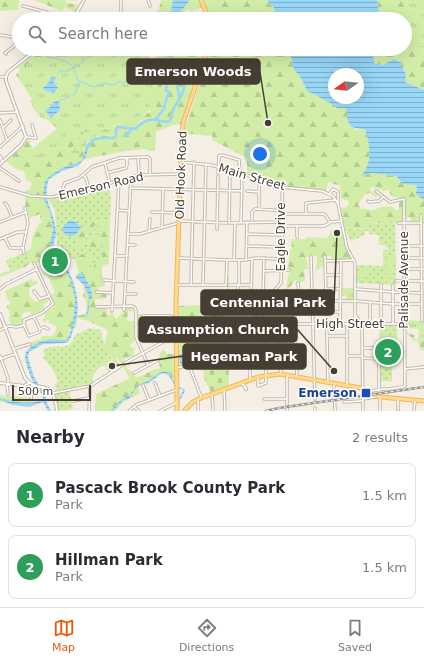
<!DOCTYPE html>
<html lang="en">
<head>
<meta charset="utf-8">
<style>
	body { margin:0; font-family:"DejaVu Sans",sans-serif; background:#f2f2f3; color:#2b2b33 }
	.compass { position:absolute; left:328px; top:68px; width:36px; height:36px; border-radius:50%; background:#fff; box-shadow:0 4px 16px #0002; rotate:256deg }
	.scale { position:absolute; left:12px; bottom:10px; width:79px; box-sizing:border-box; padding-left:4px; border:2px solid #473e33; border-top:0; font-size:11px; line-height:14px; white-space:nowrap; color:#473e33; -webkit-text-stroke:3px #fff; paint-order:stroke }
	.you { position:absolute; left:260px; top:154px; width:14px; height:14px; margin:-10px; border:3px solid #fff; border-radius:50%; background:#1a73e8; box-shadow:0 0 0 6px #1a73e833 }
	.badge { display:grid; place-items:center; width:26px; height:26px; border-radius:50%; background:#ea580c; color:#fff; font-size:13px; font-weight:700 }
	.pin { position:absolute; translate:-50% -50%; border:2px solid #fff; box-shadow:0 1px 4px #0006 }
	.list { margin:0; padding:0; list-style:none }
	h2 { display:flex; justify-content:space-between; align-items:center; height:52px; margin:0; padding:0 16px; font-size:17px }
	h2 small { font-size:13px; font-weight:400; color:#7c7c81 }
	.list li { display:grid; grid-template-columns:26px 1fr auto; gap:12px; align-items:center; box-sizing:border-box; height:64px; margin:0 8px 8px; padding:0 8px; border:1px solid #e1e1e2; border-radius:8px }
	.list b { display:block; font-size:15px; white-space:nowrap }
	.list p { margin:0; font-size:13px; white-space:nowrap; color:#7c7c81 }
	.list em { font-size:13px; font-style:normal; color:#7c7c81 }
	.icon { flex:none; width:22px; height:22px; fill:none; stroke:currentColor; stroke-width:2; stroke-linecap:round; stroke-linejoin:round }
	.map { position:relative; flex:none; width:424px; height:411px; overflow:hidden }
	.search { position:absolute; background:#fff; box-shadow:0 4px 16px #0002; left:12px; right:12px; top:12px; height:44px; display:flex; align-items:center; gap:10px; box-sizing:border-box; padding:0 14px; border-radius:22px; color:#7c7c81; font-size:15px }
	.sheet { height:196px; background:#fff }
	nav { display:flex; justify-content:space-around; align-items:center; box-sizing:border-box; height:56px; border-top:1px solid #e1e1e2; background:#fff; font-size:11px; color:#7c7c81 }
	nav a { display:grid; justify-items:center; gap:2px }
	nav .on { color:#ea580c }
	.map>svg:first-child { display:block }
</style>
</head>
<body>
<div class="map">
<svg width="424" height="411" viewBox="0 0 424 411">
	<defs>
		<pattern id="grass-tufts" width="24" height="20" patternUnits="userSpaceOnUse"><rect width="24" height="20" fill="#d2eda8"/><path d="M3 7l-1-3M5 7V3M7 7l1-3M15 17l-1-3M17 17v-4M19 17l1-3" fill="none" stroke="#b6cc91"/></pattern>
		<pattern id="forest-firs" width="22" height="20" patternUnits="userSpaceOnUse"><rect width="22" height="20" fill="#d2eda8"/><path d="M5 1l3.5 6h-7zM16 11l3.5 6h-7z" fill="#b6cc91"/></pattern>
		<pattern id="wetland-marsh" width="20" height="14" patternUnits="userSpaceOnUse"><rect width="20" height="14" fill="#d2eda8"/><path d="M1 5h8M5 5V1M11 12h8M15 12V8" fill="none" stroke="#b6cc91"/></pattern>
		<pattern id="cemetery-stones" width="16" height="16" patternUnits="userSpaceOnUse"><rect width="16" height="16" fill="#d2eda8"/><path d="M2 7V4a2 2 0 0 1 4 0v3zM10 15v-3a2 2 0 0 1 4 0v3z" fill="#b6cc91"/></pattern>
		<pattern id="park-dots" width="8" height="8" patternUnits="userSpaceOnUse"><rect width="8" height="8" fill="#d2eda8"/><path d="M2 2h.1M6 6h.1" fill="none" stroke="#b6cc91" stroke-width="1.8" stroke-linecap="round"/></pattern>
		<pattern id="water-rules" width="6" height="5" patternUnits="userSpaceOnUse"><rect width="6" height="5" fill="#99d7f8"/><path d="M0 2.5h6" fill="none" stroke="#7fb0c9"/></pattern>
	</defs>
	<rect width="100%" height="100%" fill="#f4eee4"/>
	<path fill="url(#grass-tufts)" fill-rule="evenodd" d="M 406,0 L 424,0 L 424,47 L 408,42 L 408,6 Z
		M 48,49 L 56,49 L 53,57 L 58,59 L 66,49 L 151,49 L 149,58 L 151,62 L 152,61 C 156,68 155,73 157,80 C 157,84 160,89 160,92 C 159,104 149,112 140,117 L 143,119 L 134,127 L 122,123 L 110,127 L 109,129 L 95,128 L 69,134 L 55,150 L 49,160 L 45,163 L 42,159 L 37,158 L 32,149 C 40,143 47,135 56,130 L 56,128 L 48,120 L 41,118 L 33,108 L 30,101 L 32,99 L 23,85 L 30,78 L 26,70 L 26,65 L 32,60 L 46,57 ZM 53,77 L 56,78 L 54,83 L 58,89 L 54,93 L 44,90 L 43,86 L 49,82 L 49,79 ZM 59,103 C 61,111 57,116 50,117 L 45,110 L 49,108 L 52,104 Z
		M 340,288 L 355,288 L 355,301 L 346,301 L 346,296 L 340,296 Z
		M 405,320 L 424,321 L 424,340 L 418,339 L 419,329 L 405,328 Z"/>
	<path fill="url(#forest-firs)" fill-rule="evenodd" d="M 0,0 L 19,0 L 18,10 L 0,11 Z
		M 34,0 L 77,0 L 75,1 L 65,0 L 67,3 L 78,5 L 75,12 L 65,7 L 62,11 Z
		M 161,0 L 174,0 L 171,12 L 168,16 L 168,19 L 145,19 L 145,16 L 154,15 L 159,9 Z
		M 190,0 L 199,0 L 202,8 L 192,11 L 187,9 L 180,19 L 176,19 L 176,17 Z
		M 203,0 L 267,0 L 274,8 L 277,19 L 211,19 Z
		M 377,0 L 406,0 L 408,6 L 408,42 L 424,47 L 424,90 L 405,82 L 394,59 L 383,65 L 374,63 L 373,52 L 371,49 L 405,49 L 405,19 L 380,19 Z
		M 41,49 L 48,49 L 46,57 L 32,60 L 26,65 L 26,70 L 30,78 L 23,85 L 16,75 L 20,70 L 18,67 Z
		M 56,49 L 66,49 L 58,59 L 53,58 Z
		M 165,49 L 170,49 L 172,53 L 172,49 L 181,49 L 183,54 L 191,56 L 193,52 L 193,49 L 206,49 L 181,124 L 173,125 L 156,132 L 155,151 L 149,151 L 145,149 L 126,151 L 85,159 L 77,164 L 62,168 L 45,181 L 43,198 L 50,212 L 53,231 L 50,242 L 51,250 L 61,263 L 70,279 L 75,298 L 75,310 L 78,316 L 87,313 L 86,302 L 83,295 L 84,291 L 83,288 L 84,286 L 77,278 L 76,275 L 79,272 L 77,267 L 75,259 C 81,253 84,252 92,257 L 101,245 L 93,249 L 90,247 L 88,243 L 93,236 L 94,231 L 86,235 L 82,249 L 78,252 L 75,248 L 77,235 L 91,222 L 98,220 L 110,221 L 109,264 L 104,265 L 102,267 L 102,280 L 105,281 L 105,286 L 99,287 L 99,293 L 107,293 L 106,299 L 95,299 L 95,305 L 97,307 L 106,308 L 108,316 L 112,312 L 116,319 L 123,312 L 123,307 L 131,307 L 134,312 L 128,311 L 127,321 L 136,321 L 136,314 L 141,314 L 141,337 L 151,338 L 152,340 C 146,341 141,339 135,339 L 135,341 L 129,346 L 136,349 L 133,351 L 134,356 L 123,359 L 128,369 L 136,377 C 145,377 150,368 160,369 C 159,362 157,353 164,349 L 167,354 L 174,354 L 175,385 L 170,374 L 165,371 L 138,387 L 140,394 L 123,402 L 115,411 L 95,411 L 96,394 L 130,378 L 117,357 L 99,368 L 93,375 L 93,383 L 87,386 L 56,390 L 87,384 L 89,383 C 89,380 88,376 89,373 C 91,369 107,362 112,357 L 104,346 L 108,331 L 106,329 L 88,321 L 77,318 L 76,328 L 70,329 L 67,339 L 65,340 L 45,340 L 30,348 L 30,343 L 38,339 L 41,340 L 41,337 L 42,336 L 52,336 L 55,332 L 57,327 L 49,322 L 48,319 L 44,324 L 43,319 L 45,316 L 42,310 L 32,315 L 29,311 L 22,314 L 22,322 C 20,327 14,327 11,324 L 9,319 L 10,311 L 7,309 L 7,305 L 10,305 L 10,302 L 7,298 L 5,291 L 32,279 L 33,282 L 37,280 L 38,283 L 32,286 L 29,289 C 29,295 30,299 36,302 L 46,298 L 49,299 L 47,303 L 43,304 L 46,312 L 54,307 L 51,295 L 55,292 L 47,274 L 43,275 L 42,274 L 46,272 L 47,269 L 40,262 L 30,263 L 25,267 L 0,277 L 0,274 L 28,263 L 24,253 L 31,248 C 32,238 34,228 42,222 L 40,219 L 40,214 L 30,218 L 25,204 L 25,191 L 30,189 L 32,183 L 26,180 L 24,171 L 17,170 L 6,161 L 24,145 L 28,138 L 37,158 L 42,159 L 45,163 L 49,160 L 59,145 L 58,141 L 69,134 L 85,129 L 85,134 L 79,134 L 71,151 L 87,145 L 93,137 L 113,135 L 116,126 L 122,123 L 135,127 L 143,120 L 140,117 L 150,112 L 151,109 L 150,105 L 157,100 C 160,90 157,69 152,60 L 162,52 L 164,53 L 162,55 L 165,53 Z
		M 210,49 L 286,49 L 290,53 L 294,70 L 300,76 L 307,91 L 334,105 L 345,108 L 347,111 L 348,119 L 356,130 L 365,129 C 370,144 373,162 362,175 L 371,173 L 396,176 L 403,184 L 417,185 L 421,199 L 424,199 L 424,223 L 411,223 L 411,217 L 404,218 L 404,223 C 393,223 384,224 373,223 L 369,230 L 351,229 L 344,230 L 339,208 L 347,207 L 349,204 L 348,200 L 341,199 L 340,186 L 328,182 L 326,192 L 281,187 L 247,175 L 247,158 L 212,140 L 212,135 L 209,136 L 184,133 ZM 371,187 L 384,191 L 389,190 C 390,196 393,197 399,198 L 399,209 L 397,211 L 391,206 L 389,207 C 382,205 378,210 371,210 C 367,210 365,208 361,209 L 358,204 L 365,194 L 370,193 L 375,197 L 378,196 L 370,190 Z
		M 330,234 L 331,237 L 345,237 L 347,248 L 354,260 L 332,260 L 331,256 L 325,256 L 325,268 L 320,267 L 319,269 L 316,270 L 317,256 L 306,257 L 309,269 L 304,269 L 305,281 L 298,283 L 297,280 L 295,280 L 287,291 L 280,297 L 279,295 C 292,286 284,282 290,272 L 288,266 L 290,249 L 292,249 L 291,239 L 306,239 L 306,237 L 327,238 Z
		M 227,276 L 229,276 L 228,333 L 226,330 L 205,323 L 203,321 L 195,323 L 178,322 L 179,306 L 226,304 Z
		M 380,324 L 383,324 L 381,350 L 379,354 L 374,354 L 374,352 L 379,351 L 377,341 L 371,340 L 379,340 Z
		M 405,332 L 414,335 L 415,339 L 424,340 L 424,350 L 421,350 L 417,340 L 414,341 L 409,335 L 405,334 Z
		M 0,395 C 10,398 22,395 31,399 L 31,403 L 8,401 L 0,402 Z"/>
	<path fill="url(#wetland-marsh)" d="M 116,126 L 114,135 L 93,137 L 76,157 L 71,152 L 79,134 L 85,134 L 85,129 L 95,128 L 109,129 L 110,127 Z"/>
	<path fill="url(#cemetery-stones)" d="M 206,317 L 210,318 L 205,323 L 222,321 L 228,333 L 229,388 L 211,393 L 204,378 L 201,358 L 178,366 L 178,322 L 195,323 L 203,321 Z"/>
	<path fill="url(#park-dots)" d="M 108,186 L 111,195 L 110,221 L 98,220 L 91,222 L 77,236 L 75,248 L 78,252 C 86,245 83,234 94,231 L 94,225 L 100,226 L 100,234 L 93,236 L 88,243 L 90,247 L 93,249 L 101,245 L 103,246 L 102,258 L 96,260 L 93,268 L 90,267 L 92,257 C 84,252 81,253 75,259 C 70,258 63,258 60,254 C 55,248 57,218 54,208 C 52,204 49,201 47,197 L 64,197 Z
		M 391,222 L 395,224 L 396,285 L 355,283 L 355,265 L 383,266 L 383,250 L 388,250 L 388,248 L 384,245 L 379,245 L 379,235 L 369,234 L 369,231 L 365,231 L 365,235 L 351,241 L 345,230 L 351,229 L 368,230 L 370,224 C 377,222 383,225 391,222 Z
		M 332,230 L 338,231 L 344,230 L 345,237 L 331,237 L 330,232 Z
		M 24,253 L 28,255 L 28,263 L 10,270 L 6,261 L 7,260 Z
		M 383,324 L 397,324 L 397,366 L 392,366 L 392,381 L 379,381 L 379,358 L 381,350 Z
		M 89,328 L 101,330 L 104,346 L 113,353 C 109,365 94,365 89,373 C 88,376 89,380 89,383 L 87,384 L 56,390 L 55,385 L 58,382 C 55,371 50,365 42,357 L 45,355 L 43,350 C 57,341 69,355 75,335 Z
		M 116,358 L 121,366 L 109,373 L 104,365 Z
		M 69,391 L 73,409 L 58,411 L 55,394 Z"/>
	<path fill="#d2eda8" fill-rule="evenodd" d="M 389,255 L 396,256 L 396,280 L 390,283 L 384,281 L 383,257 ZM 390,256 L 395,260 L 395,278 L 393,281 L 389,282 L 385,278 L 385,261 L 386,257 Z
		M 386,260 L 393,260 L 394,278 L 386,278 Z
		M 360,267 L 372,267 C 371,275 367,279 358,279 L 359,269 Z
		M 388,337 L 396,337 L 395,349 L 387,349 Z
		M 382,351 L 395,351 L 395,359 L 384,359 L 388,362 L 387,365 L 382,366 Z"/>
	<path fill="url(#water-rules)" fill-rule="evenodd" d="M 173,0 L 190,0 L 176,17 L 176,19 L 168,19 L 168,16 L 171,12 Z
		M 267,0 L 377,0 L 380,19 L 277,19 L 274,8 Z
		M 286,49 L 371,49 L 373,52 L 374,63 L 383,65 L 394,59 L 400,62 L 406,75 L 405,82 L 424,90 L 424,199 L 422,199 L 416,194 L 417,185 L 403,184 L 396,176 L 371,173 L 361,176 C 373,163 370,145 365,129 C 356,129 349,128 347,118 C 347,114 348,112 345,108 L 337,108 L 334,105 L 307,91 L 300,76 L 294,70 L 290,53 ZM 334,74 L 358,74 L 358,98 L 334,98 Z
		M 53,77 L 56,78 L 54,83 L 58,88 L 54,93 L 44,90 L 43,87 L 49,82 L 50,78 Z
		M 55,101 L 59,101 L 60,110 L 51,118 L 45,110 L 49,108 Z
		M 87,144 L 89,145 L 86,157 L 78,166 L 62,171 L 49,179 C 41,201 55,211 56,233 C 56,239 52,245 54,251 C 56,256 61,258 64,263 C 73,277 80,298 77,315 L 86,316 L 89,299 L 87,292 L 84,285 L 76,278 L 77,275 L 82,273 C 87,281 93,289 92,299 L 89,301 L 89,310 L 87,317 L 81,315 L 77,316 L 71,337 L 68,342 L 64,343 L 43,344 L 29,352 L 28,358 L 34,377 L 45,395 L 47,403 L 51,411 L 48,411 L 43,402 L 29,407 L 13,405 L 0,400 L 0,398 C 15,402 27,405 42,400 L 43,397 C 42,392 37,390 35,385 C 31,379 25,363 25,356 C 25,348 40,341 46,340 C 52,339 59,340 65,340 L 67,339 L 70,333 L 74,314 L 75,298 L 70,279 L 61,263 L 51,250 L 50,242 L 53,230 L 50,212 L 43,198 L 43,194 L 45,181 L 51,175 L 62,168 L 80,162 L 83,158 Z
		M 70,220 L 76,222 L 81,228 L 76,234 L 69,237 L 63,232 L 62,229 L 65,224 Z
		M 193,344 L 197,349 L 195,359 L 184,364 L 180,364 L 180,358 Z
		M 165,371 L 170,374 L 176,386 L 184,389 L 185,391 L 180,400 L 179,409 L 178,409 L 179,399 L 183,390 L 181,389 L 177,390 C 172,382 168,367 158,376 C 155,378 153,381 150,382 C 147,384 142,384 138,385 L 129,399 L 124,400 C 121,403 117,406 113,411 L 110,411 L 122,399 L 129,396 L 137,385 L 146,382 L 159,373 Z"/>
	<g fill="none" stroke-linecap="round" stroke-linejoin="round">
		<path stroke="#99d7f8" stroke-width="1" d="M 46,57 C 54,57 71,61 74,69 C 76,73 76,76 78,81 L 88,84 L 89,86 L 91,86 L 93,87 L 102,85 L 104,83 L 108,83 L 109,85 L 112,84 L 113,85 L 118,83 L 119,81 L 123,83 L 129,78 L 133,77
			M 57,74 L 60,71 C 68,73 78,65 84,61 L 84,59 L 75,51
			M 59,101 L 75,94 L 79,83"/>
		<path stroke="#99d7f8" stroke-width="2.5" d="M 176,81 L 180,99
			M 156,120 C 158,115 162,113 164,108 C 166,102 166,98 169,92 L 166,90 C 167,83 167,77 171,71
			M 124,136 L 127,135 L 131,130
			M 88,147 C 92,134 106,140 116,137 L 116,129 L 119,127 L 135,129 C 141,123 148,118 157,120 C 162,121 165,123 170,121 C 172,116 172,110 175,106 C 180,98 185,91 185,81 L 174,80 C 174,75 171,71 171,66 C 170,60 173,55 171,49"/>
		<defs>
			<path id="minor" d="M 148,0 L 150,6
				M 23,6 L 46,12 L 58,19
				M 121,19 L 121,0
				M 0,35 L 19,38
				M 29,49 L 31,53
				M 6,54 L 5,53 L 14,46 L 16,38
				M 0,77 L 6,77
				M 0,113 L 17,112
				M 0,120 L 7,140
				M 3,128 L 11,120
				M 26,137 L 36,138 L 32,125
				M 0,147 L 23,126
				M 0,156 L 2,162
				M 138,157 L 139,175
				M 181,162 L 211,165 L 260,179 L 281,187 L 322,191 L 333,196 L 338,204 L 347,248 L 355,263 L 355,324
				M 105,163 L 110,184
				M 0,168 L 19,181
				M 230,171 L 229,223 L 283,222
				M 107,173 L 126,168 L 127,165 L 127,158
				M 218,173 L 219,156 L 222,155 L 239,160 L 240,173
				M 83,175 L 86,178 L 89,189
				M 0,187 L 31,196 L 52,197 L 89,189 L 139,175 L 180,174
				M 130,188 L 242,191
				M 247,191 L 259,192
				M 376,191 L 390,202 L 404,199
				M 330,193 L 333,189 L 338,192 L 338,203
				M 64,194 L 63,187 L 65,183 L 79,178 L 92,167 L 119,158 L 148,157 L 150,159 L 150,174
				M 368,201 L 369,202 L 379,201 L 383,197
				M 5,203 L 7,205 L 12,217
				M 306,203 L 335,200
				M 259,209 L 259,189 L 260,179
				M 117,210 L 129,211
				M 152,212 L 178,213
				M 306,213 L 306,203
				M 283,214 L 324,214 L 326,216 L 330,222
				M 421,215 L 422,321
				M 180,221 L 227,223
				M 252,221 L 252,212 L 255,209 L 274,210 L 283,213
				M 0,222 L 26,212
				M 241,223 L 242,175
				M 398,223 L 421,223
				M 283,226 L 324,226 L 331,222 L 342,221
				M 162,227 L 163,189
				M 297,227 L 297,237
				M 217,229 L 218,176
				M 149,231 L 150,219
				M 127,234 L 140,234 L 178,223
				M 247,234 L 282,235
				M 5,238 L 10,248 L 23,248
				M 0,239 L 18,232 L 25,232
				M 127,245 L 135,245
				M 247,246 L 282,247
				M 404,246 L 424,246
				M 24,253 L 23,248 L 28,223 L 25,208
				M 115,256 L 126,256
				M 311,256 L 315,400
				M 325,256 L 328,382
				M 404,258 L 424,258
				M 252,259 L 251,298 L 252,303
				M 228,260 L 245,260 L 256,258 L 282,259
				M 234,260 L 235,223
				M 246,260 L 247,222
				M 325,261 L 354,260
				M 404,269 L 424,269
				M 264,271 L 289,270
				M 325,275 L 340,275
				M 103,280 L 134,282
				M 396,281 L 424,281
				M 191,284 L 194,162
				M 203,284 L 206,164
				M 178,285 L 226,285 L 227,260 L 178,258
				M 229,285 L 251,285
				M 238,285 L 237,311 L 239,318 L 240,361 L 251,364
				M 239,285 L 239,261
				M 393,285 L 393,323
				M 0,289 L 6,284 L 37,269
				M 326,289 L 340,289
				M 356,289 L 393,292 L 422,293
				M 34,291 L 40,299 L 49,296
				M 96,292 L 113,293
				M 125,294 L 136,294
				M 280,297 L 281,374
				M 263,298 L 264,258
				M 295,301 L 301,301
				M 327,301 L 355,301 L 393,304
				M 370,302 L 370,324
				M 393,304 L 421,304
				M 96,307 L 132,306 L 135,308 L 136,310 L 136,337 L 148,365
				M 237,308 L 270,295 L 281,283 L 283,213 L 282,197 L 283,188
				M 124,310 L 131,178
				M 112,311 L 119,180
				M 326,312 L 340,312
				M 142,316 L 172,316 L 172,335 L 143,335 Z
				M 356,316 L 361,323 L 362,328 L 363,411
				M 281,320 L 295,319
				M 176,322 L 168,322 L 167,323 L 176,324
				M 240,323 L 266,314
				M 266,324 L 280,323
				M 296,324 L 405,324
				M 340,324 L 341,260
				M 347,324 L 347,385
				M 381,324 L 381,284
				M 24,325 L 24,320 L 42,313 L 53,304 L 34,263
				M 24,325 L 29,336 L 39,332 L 40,329 L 34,317
				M 40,329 L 44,327 L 48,329
				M 0,330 L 9,326 L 17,327 L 24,325
				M 327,336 L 347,336
				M 362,348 L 378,348
				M 13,349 L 30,344
				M 0,356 L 8,378 L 8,385
				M 348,356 L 362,356
				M 362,358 L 379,359 L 379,391
				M 0,359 L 15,354
				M 235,367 L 240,362
				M 177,368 L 189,365 L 201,397
				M 405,369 L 424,367
				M 134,373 L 158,360
				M 287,375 L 287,405
				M 297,376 L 294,295 L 299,294 L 298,283
				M 258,377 L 258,386 L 266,383 L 265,310 L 262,298
				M 250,380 L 250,365 L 253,359 L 252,319
				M 155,383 L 160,396
				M 7,385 L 8,394
				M 143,385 L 149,400
				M 334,385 L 335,411
				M 224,390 L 225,411
				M 369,392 C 377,388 395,390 405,386 L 404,199
				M 53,393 L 90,386 L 127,362 L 172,337 L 176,336
				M 212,394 L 213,411
				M 334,398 L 347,396
				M 31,399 L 32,384
				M 198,399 L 198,411
				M 264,399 L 287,399
				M 363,399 L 375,397
				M 73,401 L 89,398
				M 344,402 L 362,401
				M 134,407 L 139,411
				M 287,408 L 287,411
				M 315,408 L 315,411
				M 398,410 L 398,399
				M 89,411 L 90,386
				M 129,411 L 136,405 L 176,390
				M 160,411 L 176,403
				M 380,411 L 380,397
				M 414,411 L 415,401"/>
			<path id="tertiary" d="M 73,19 L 84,0
				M 0,164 L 21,145 L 26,137 L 6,81 L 6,77 L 8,72 L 37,49
				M 0,314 L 25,378 C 39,396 53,375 57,411
				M 0,383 L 24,386 L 29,383
				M 241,384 L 244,385 L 246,389"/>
			<path id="primary" d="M 201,0 L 209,19
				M 177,411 L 176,303 L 182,131 L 184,120 L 208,49
				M 184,411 L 193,402 L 201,398 L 258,377 L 280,374 L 361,388 L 375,396 L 381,397 L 424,401"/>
		</defs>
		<use href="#minor" stroke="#c3b8a9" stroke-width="3.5"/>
		<use href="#tertiary" stroke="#c3b8a9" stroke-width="4"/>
		<use href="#primary" stroke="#f0b856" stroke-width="5"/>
		<use href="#minor" stroke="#fff" stroke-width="1.5"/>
		<use href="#tertiary" stroke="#fff" stroke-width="2"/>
		<use href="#primary" stroke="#ffd992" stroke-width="3"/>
		<defs>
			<path id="rail" d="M 266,411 L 279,408 L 424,387"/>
		</defs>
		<use href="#rail" stroke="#959595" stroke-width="2.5"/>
		<use href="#rail" stroke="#fff" stroke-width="1" stroke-dasharray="3" stroke-linecap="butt"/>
	</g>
	<rect fill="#1a4fb4" stroke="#fff" stroke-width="1.5" x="361" y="388" width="10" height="10" rx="2"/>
	<g text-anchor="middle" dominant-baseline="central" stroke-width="3" stroke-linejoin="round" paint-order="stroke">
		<g font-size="12" fill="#473e33" stroke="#fff">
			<text transform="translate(181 175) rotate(-88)">Old Hook Road</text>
			<text transform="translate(252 177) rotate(16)">Main Street</text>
			<text transform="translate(101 186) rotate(-13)">Emerson Road</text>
			<text transform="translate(281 237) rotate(-90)">Eagle Drive</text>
			<text transform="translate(404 280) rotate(-90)">Palisade Avenue</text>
			<text x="350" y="324">High Street</text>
		</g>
		<g font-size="12" font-weight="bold" fill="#164399" stroke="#fff" text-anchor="end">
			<text x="357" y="393">Emerson</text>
		</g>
	</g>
	<path fill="none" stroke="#473e33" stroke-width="1.5" d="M268 123L260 72M337 233L334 303M334 371L297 329M112 366L183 356"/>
	<g fill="#473e33" stroke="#fff" stroke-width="1.5">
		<circle cx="268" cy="123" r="4"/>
		<circle cx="337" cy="233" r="4"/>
		<circle cx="334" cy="371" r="4"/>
		<circle cx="112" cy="366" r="4"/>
	</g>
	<g fill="#473e33" stroke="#473e33" stroke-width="1.5">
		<rect x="127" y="59" width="133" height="25" rx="4"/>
		<rect x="201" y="290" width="133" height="25" rx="4"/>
		<rect x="139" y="317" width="158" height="25" rx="4"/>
		<rect x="183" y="344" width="123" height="25" rx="4"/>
	</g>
	<g font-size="13" text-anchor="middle" font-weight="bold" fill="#fff">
		<text x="193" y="76">Emerson Woods</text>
		<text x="268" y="307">Centennial Park</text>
		<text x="218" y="334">Assumption Church</text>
		<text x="244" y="361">Hegeman Park</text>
	</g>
</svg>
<svg class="compass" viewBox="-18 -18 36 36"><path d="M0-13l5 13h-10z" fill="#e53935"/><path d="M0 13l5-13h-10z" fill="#7c7c81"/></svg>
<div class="scale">500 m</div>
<div class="you"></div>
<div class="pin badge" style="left:55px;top:261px;background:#2e9e5b">1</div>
<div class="pin badge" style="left:388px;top:352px;background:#2e9e5b">2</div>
<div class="search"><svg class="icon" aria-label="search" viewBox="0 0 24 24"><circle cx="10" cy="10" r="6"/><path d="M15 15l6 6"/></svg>Search here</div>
</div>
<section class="sheet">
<h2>Nearby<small>2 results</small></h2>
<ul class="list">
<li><span class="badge" style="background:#2e9e5b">1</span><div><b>Pascack Brook County Park</b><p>Park</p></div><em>1.5 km</em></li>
<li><span class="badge" style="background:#2e9e5b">2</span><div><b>Hillman Park</b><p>Park</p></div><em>1.5 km</em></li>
</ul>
</section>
<nav>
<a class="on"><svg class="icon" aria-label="map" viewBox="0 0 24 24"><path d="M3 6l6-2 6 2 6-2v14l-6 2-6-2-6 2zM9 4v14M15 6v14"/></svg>Map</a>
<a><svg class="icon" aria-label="directions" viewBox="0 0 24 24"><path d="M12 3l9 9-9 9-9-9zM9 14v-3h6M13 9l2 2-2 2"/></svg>Directions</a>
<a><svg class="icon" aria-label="saved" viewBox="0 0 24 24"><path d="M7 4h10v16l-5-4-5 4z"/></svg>Saved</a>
</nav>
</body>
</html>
